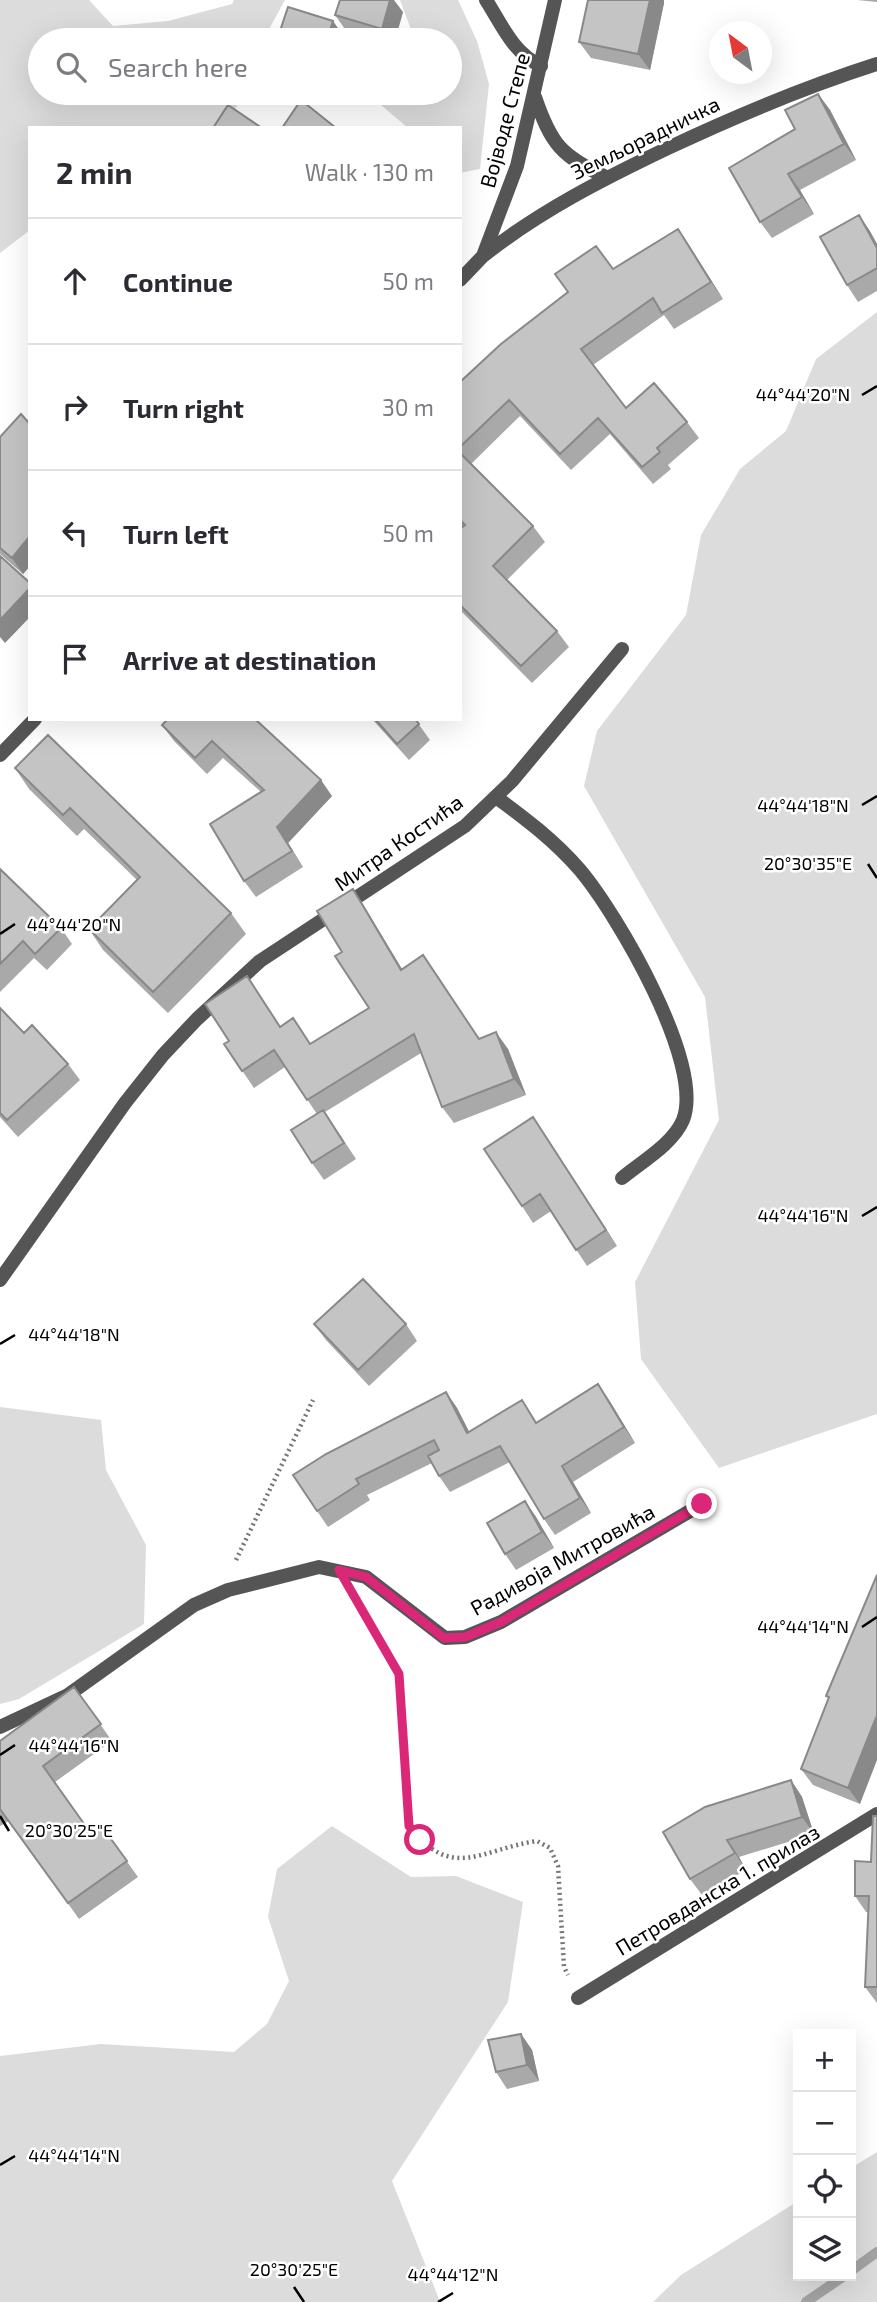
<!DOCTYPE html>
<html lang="en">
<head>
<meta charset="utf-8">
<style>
	body { margin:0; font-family:"Exo 2",sans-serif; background:#f2f2f3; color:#2b2b33 }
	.controls { position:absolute; right:21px; bottom:21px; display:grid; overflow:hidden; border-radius:0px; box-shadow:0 7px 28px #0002 }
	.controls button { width:63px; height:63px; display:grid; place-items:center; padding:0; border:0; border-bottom:2px solid #e1e1e2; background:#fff; color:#2b2b33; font:35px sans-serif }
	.compass { position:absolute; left:709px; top:21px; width:63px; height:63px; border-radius:50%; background:#fff; box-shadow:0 7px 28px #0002; rotate:328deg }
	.stop { position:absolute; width:21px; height:21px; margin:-16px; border:5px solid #db2777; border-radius:50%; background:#fff }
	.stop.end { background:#db2777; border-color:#fff; box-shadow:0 2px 7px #0008 }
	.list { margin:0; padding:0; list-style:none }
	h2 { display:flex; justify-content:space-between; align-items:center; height:91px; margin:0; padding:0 28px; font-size:30px }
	h2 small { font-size:23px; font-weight:400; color:#7c7c81 }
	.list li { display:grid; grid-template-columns:46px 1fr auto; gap:21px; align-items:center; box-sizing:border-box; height:126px; padding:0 28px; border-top:2px solid #e1e1e2 }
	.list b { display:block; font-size:26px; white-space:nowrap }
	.list em { font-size:23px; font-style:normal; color:#7c7c81 }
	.icon { flex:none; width:38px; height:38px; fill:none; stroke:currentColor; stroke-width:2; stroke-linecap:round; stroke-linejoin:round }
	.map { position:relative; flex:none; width:877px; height:2302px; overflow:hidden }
	.search { position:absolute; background:#fff; box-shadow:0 7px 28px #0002; left:28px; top:28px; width:434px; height:77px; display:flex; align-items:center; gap:18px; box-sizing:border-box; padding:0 24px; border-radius:38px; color:#7c7c81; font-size:26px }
	.panel { position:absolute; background:#fff; box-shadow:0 7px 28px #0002; left:28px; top:126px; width:434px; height:595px; border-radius:0px }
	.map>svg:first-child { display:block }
</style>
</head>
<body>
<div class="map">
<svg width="877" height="2302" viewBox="0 0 877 2302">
	<rect width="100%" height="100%" fill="#fff"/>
	<path fill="#dcdcdc" d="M 0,0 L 89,0 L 113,26 L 168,21 L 232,4 L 234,0 L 285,0 L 263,40 L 40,40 L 40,93 L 241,93 L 235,111 L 217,128 L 30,128 L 30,230 L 0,253 Z
		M 400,0 L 458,0 L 477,41 L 489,84 L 480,169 L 460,173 L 460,128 L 408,128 L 374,99 L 380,93 L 450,93 L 450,40 L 415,40 Z
		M 877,312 L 877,1414 L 719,1468 L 641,1359 L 635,1282 L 719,1120 L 705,997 L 584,786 L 597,731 L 686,615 L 701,535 L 740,469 L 786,431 L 816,359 Z
		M 0,1407 L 101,1420 L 106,1470 L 146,1545 L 144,1624 L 19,1699 L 0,1704 Z
		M 332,1826 L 411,1877 L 456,1876 L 523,1902 L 508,2002 L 392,2181 L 439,2299 L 444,2302 L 0,2302 L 0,2056 L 101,2044 L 234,2052 L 267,2024 L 289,1981 L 268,1917 L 277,1869 Z
		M 877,2152 L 877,2302 L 653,2302 L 681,2275 L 798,2201 L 798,2276 L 851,2276 L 851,2168 Z"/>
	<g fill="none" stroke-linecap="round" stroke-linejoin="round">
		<path stroke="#a3a3a3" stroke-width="10" d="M 851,2271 L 877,2252
			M 806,2302 L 844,2276"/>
		<path stroke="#777" stroke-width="4.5" stroke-dasharray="2 3.5" stroke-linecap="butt" d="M 236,1560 L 313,1400
			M 362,1610 L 399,1674 L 409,1826 C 452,1882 481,1849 537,1841 L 550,1848 L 558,1866 L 564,1967 L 568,1975"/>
		<path stroke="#555" stroke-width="14" d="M 496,797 C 526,819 555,841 580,870 C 617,914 705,1064 683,1120 C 673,1144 641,1162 622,1178"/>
		<path stroke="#555" stroke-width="14" d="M 486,0 C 502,25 513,53 541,66
			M 0,1280 L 125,1103 L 163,1055 L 197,1019 L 260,961 L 465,826 L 512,781 L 622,649
			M 0,1727 L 68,1695 L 194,1605 L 228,1590 L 319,1567 L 366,1577 L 445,1638 L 465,1637 L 501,1622 L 702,1504
			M 578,1998 L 877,1814"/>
		<path stroke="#555" stroke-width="14" d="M 535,97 C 551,144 561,156 606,177
			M 483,256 C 540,211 603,179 668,148 C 736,116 805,87 877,64
			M 460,280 L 483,256 L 517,166 L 555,0
			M 0,755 L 35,719"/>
	</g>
	<path fill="#a9a9a9" d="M 857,0 L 877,0 L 877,2 Z
		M 664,3 L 650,70 L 591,58 L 579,42 Z
		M 403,12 L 395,40 L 376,40 L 347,32 L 335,15 Z
		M 818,94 L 830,110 L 856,160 L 800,190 L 814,214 L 772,238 L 760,222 L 795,129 Z
		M 859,215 L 877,244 L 877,291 L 858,302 L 847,285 Z
		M 678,229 L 723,299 L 674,329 L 664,315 L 593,365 L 626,408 L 687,422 L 699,438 L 668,465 L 671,469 L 653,484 L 610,434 L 571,470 L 520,416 L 471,464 L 533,526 L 545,542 L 507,580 L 557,631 L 569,647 L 532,683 L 460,610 L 460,529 L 462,527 L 460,525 L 460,382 L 613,269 Z
		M 30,421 L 30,566 L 23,574 L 0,554 L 0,437 Z
		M 168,719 L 332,796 L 288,843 L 303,867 L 256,897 L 244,881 L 261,792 L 223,758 L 207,774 L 174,741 L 162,725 Z
		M 372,719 L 415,719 L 430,740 L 409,760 Z
		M 15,768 L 231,913 L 246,934 L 168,1013 L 103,950 L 89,929 L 137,880 L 84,829 L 77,836 L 29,789 Z
		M 0,869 L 61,928 L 72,944 L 47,970 L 34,958 L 0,992 Z
		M 353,889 L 364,906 L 402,969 L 480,1039 L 508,1049 L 526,1095 L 454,1123 L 442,1107 L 421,1053 L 325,1112 L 356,1159 L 324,1180 L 312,1163 L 317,1114 L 285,1067 L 254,1088 L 224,1044 L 229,1041 L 247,976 L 280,1026 L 311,1044 L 369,1008 L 342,952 Z
		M 0,1008 L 24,1033 L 68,1064 L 80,1080 L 18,1137 L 0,1117 Z
		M 533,1117 L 617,1246 L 587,1266 L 551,1211 L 533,1223 L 522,1206 Z
		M 314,1324 L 406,1324 L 417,1341 L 369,1386 L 326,1340 Z
		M 446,1392 L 457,1408 L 469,1432 L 537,1422 L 609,1400 L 635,1443 L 573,1482 L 591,1513 L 555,1535 L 544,1519 L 510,1462 L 450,1492 L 439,1476 L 432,1463 L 367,1495 L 370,1500 L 328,1527 L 317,1511 Z
		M 525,1501 L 536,1517 L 554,1548 L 516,1570 L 505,1554 Z
		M 877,1575 L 860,1804 L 813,1785 L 801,1769 L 829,1699 L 826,1696 Z
		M 74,1687 L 112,1741 L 55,1782 L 92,1835 L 103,1828 L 138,1877 L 79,1919 L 9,1821 L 0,1826 L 0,1741 Z
		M 791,1780 L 802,1797 L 814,1834 L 739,1857 L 746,1870 L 702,1895 L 690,1879 L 663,1832 Z
		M 877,1816 L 877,2003 L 865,1987 L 868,1912 L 866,1912 L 855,1896 L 871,1862 Z
		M 521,2034 L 532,2050 L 539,2081 L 507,2089 L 496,2072 Z"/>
	<path fill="#898989" d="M 390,0 L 394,0 L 403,12 L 395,40 L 390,40 L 382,29 Z
		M 650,0 L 664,0 L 664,3 L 650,70 L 638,54 Z
		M 333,21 L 344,37 L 343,40 L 327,40 Z
		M 818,94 L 830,110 L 856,160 L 844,144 Z
		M 788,174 L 800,190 L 814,214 L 802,197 Z
		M 859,215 L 870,231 L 877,244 L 877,248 Z
		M 678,229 L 689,245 L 723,299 L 711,282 Z
		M 30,536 L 30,566 L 23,574 L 12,558 Z
		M 30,588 L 30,617 L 5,643 L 0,637 L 0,620 Z
		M 321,780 L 332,796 L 288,843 L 303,867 L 277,827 Z
		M 353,889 L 364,906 L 412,986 L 401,970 Z
		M 496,1032 L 508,1049 L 526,1095 L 514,1079 Z
		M 533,1117 L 544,1133 L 617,1246 L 606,1230 Z
		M 598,1384 L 609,1400 L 635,1443 L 624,1427 Z
		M 446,1392 L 457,1408 L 478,1449 L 467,1433 Z
		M 562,1466 L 573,1482 L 591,1513 L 580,1498 Z
		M 525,1501 L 536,1517 L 554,1548 L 542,1532 Z
		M 877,1715 L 877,1760 L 860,1804 L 848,1788 Z
		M 791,1780 L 802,1797 L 814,1834 L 802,1817 Z
		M 727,1840 L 739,1857 L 746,1870 L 735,1853 Z
		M 521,2034 L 532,2050 L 539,2081 L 527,2065 Z"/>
	<path fill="#c4c4c4" stroke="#898989" stroke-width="2" d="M 340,0 L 390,0 L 382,29 L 335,15 Z
		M 588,0 L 650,0 L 638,54 L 579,42 Z
		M 288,7 L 333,21 L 327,40 L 277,40 Z
		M 818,94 L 844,144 L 788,174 L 802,197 L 760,222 L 729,168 L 795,129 L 785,110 Z
		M 301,100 L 336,128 L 282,128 Z
		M 228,105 L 262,128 L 213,128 Z
		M 859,215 L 877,248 L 877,268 L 847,285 L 820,237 Z
		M 678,229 L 711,282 L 662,313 L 653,298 L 581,349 L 626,408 L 654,383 L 687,422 L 657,448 L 660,452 L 642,467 L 598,418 L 560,454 L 509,400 L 460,447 L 460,382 L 501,344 L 568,292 L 555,274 L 596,246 L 613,269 Z
		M 21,414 L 28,422 L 30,421 L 30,536 L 12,558 L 0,548 L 0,437 Z
		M 460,453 L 533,526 L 493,566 L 557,631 L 521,666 L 460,605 L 460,529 L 465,525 L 460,520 Z
		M 0,556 L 30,583 L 30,588 L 0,620 Z
		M 168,719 L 255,719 L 321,780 L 277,827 L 292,851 L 244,881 L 210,824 L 264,790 L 212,741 L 195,758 L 162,725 Z
		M 375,719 L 415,719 L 419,724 L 397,744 Z
		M 48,735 L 231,913 L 153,992 L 89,929 L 140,877 L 70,808 L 63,815 L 15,768 Z
		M 0,869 L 61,928 L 35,954 L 23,941 L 0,964 Z
		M 353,889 L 401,970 L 423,955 L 479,1039 L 496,1032 L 514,1079 L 442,1107 L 414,1034 L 307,1100 L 274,1050 L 242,1071 L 224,1044 L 229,1041 L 205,1004 L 247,976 L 280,1027 L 293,1018 L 310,1044 L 369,1008 L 335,956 L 342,952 L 317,911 Z
		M 0,1008 L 24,1033 L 32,1025 L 68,1064 L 7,1120 L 0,1113 Z
		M 323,1110 L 344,1143 L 312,1163 L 291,1130 Z
		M 533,1117 L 606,1230 L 576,1250 L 540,1194 L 522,1206 L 484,1149 Z
		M 363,1279 L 406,1324 L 358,1370 L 314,1324 Z
		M 598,1384 L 624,1427 L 562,1466 L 580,1498 L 544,1519 L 500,1446 L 439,1476 L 428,1456 L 439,1450 L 434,1440 L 356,1479 L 359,1484 L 317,1511 L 293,1475 L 326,1454 L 446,1392 L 467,1433 L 522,1400 L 536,1423 Z
		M 525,1501 L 542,1532 L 505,1554 L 487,1523 Z
		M 877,1575 L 877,1715 L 848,1788 L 801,1769 L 829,1697 L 826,1696 Z
		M 74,1687 L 101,1724 L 43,1766 L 92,1835 L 103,1828 L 127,1861 L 68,1903 L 0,1809 L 0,1741 Z
		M 791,1780 L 802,1817 L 727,1840 L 735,1853 L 690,1879 L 663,1832 L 705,1807 Z
		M 873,1816 L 877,1816 L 877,1987 L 865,1987 L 869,1896 L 855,1896 L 855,1861 L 871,1862 Z
		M 521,2034 L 527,2065 L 496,2072 L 488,2040 Z"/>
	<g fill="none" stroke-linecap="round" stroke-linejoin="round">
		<path stroke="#db2777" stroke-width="9" d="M 420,1840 L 409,1826 L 399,1674 L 339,1570 L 366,1577 L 444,1638 L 465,1637 L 501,1622 L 702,1504"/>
	</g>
	<path fill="none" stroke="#000" stroke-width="2.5" d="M 862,395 L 877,386M 862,805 L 877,796M 868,864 L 877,878M 0,934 L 15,924M 862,1216 L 877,1207M 0,1344 L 15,1335M 862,1627 L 877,1617M 0,1755 L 15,1745M 0,1816 L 9,1831M 0,2165 L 15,2156M 294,2287 L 304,2302M 438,2302 L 453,2293"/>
	<g text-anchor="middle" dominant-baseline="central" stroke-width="5" stroke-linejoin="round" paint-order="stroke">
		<g font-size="21" fill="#000" stroke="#fff">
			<text transform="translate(504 120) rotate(-75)">Војводе Степе</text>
			<text transform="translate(645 137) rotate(-26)">Земљорадничка</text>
			<text transform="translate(398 842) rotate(-35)">Митра Костића</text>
			<text transform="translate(562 1559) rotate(-29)">Радивоја Митровића</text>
			<text transform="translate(717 1889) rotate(-31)">Петровданска 1. прилаз</text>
		</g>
	</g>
	<g font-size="18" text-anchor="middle" fill="#000" stroke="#fff" stroke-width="5" stroke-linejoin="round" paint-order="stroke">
		<text x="803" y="401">44°44'20"N</text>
		<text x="803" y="812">44°44'18"N</text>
		<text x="808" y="870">20°30'35"E</text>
		<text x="74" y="931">44°44'20"N</text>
		<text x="803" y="1222">44°44'16"N</text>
		<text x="74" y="1341">44°44'18"N</text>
		<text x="803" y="1633">44°44'14"N</text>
		<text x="74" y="1752">44°44'16"N</text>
		<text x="69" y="1837">20°30'25"E</text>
		<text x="74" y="2162">44°44'14"N</text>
		<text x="294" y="2276">20°30'25"E</text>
		<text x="453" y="2281">44°44'12"N</text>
	</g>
</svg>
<div class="controls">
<button>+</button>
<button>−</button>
<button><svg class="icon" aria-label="locate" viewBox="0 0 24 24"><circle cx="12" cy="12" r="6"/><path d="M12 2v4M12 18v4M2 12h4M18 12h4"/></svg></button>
<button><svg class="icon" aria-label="layers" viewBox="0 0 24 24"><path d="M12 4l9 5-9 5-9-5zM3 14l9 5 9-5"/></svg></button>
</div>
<svg class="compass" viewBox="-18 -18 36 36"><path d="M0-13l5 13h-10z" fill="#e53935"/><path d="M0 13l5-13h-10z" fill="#7c7c81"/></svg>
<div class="stop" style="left:420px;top:1840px"></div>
<div class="stop end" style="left:702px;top:1504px"></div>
<div class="search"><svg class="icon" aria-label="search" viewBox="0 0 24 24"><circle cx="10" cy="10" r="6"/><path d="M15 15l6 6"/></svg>Search here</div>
<section class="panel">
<h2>2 min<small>Walk · 130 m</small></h2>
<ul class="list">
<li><svg class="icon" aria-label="ahead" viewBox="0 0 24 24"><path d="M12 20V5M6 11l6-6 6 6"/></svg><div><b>Continue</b></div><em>50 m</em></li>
<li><svg class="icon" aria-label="right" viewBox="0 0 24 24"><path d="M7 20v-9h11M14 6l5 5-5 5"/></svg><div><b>Turn right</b></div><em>30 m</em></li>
<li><svg class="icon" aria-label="left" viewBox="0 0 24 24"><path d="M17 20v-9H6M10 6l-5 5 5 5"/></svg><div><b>Turn left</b></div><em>50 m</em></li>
<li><svg class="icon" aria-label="arrive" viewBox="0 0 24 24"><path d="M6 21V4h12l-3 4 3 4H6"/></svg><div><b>Arrive at destination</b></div></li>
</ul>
</section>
</div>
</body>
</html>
